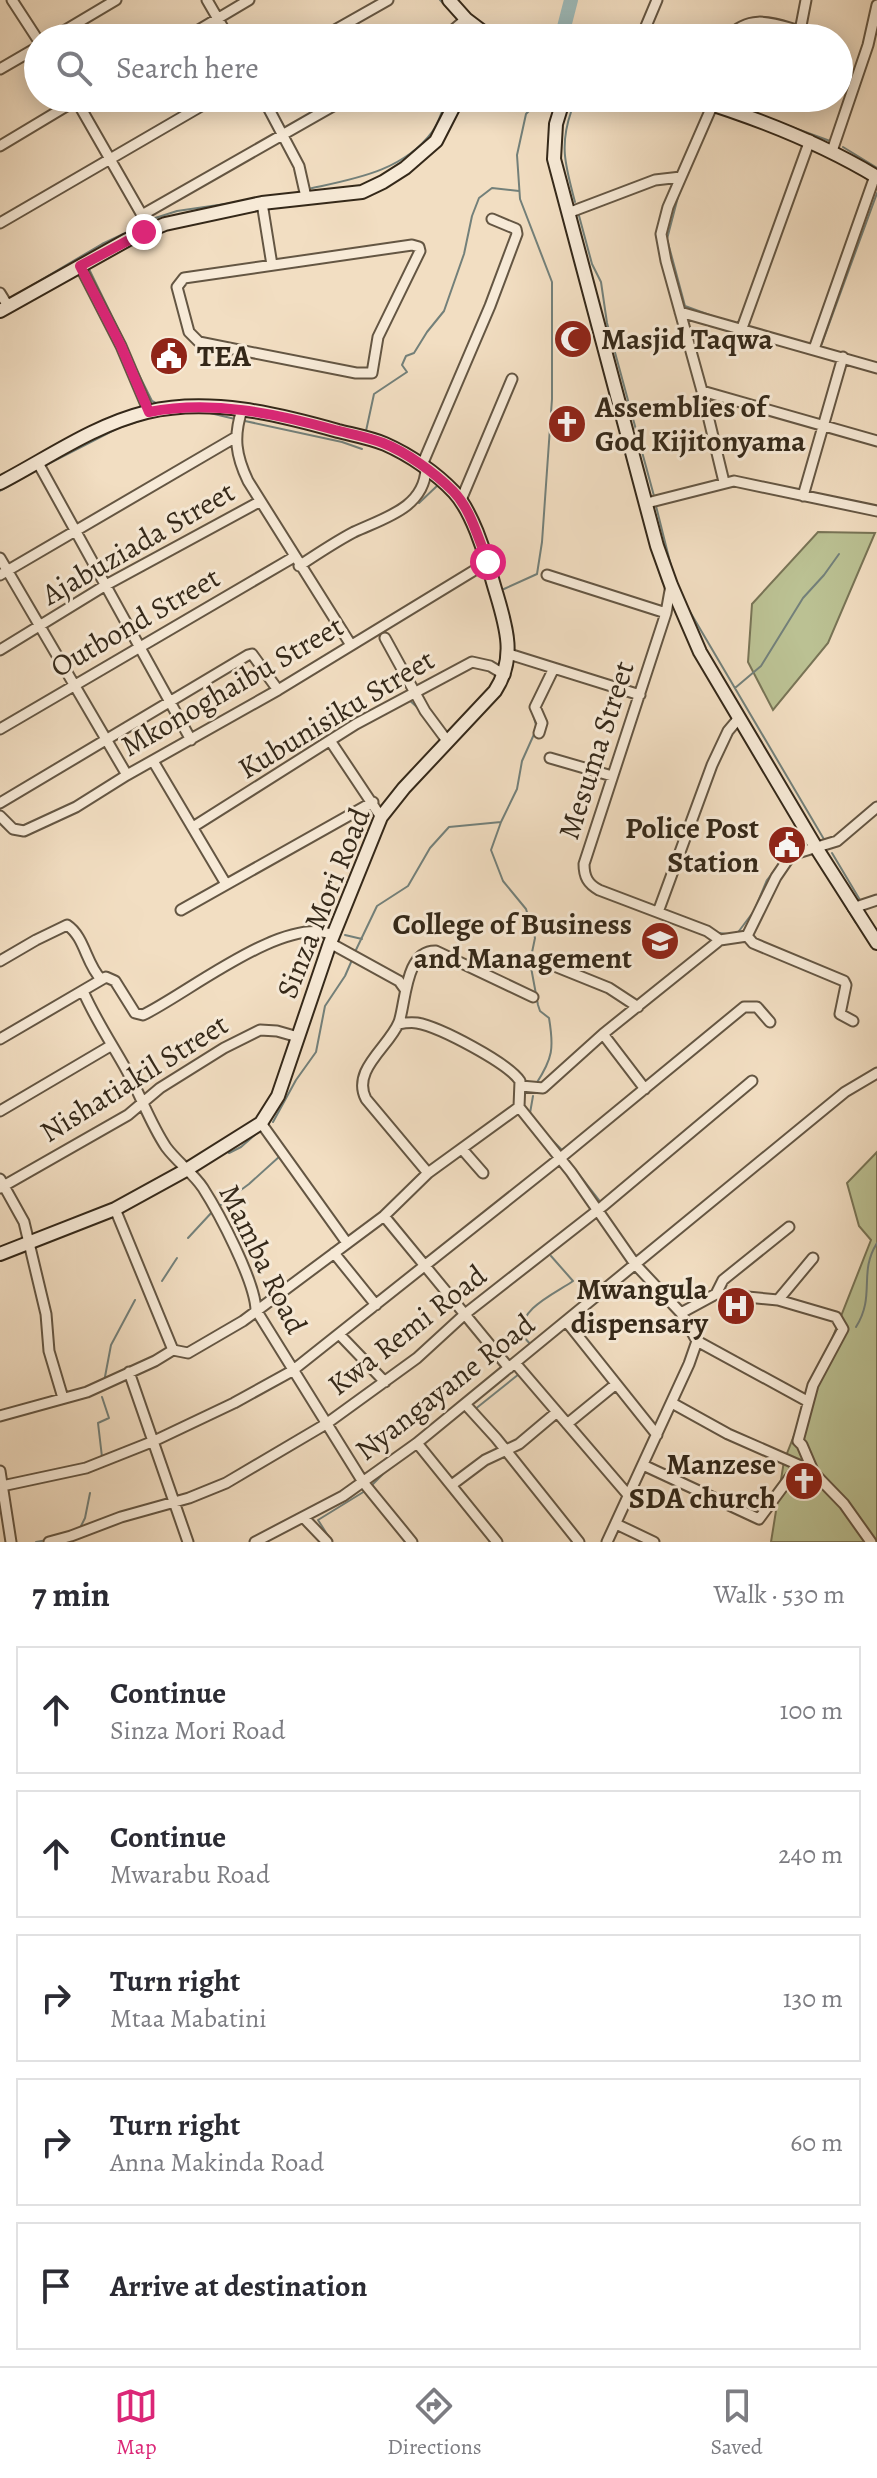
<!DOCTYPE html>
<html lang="en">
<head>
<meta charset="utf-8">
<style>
	body { margin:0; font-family:Alegreya,serif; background:#f7f7f7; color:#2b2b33 }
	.stop { position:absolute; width:24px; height:24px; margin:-18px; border:6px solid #db2777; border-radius:50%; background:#fff }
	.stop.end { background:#db2777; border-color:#fff; box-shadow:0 2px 8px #0008 }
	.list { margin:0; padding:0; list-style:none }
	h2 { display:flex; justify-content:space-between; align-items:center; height:104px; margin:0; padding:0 32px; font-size:34px }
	h2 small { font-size:26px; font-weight:400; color:#7c7c81 }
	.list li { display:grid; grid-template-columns:52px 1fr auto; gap:24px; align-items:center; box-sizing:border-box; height:128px; margin:0 16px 16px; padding:0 16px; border:2px solid #e1e1e2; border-radius:0px }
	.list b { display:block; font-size:30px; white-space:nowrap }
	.list p { margin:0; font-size:26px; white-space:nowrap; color:#7c7c81 }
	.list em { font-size:26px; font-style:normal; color:#7c7c81 }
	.icon { flex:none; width:44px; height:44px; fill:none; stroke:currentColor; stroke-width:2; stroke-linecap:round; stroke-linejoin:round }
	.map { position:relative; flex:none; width:877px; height:1542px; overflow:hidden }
	.search { position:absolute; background:#fff; box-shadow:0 4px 20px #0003; left:24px; right:24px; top:24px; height:88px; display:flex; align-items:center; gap:20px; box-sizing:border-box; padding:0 28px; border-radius:44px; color:#7c7c81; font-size:30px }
	.sheet { height:824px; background:#fff }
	nav { display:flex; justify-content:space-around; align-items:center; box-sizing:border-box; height:112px; border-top:2px solid #e1e1e2; background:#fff; font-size:22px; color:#7c7c81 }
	nav a { display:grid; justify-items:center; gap:4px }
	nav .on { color:#db2777 }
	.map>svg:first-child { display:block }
</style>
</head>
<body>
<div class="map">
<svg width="877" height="1542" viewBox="0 0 877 1542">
	<rect width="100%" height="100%" fill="#f2dec2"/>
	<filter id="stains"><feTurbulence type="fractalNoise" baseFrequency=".0025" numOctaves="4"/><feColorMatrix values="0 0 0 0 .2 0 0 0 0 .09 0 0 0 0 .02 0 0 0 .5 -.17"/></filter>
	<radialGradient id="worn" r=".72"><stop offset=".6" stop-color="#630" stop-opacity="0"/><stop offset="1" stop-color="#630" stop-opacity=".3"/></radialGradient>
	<path fill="#bbc193" stroke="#787456" stroke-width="2" d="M 818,532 L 875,533 L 828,643 L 773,710 L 748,662 L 752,604 Z
		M 877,1152 L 877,1542 L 771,1542 L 784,1461 L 871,1240 L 859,1226 L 847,1183 Z"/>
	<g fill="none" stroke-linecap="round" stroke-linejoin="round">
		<path stroke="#73807a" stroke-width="2" d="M 440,0 L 450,10
			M 467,12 L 483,24 L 512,38
			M 562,38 L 563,31
			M 671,98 L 694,105
			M 713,98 L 830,141
			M 573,104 L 578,98
			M 571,112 C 559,147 566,167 575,202
			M 843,147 L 877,168
			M 308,189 C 353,179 402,172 432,132 C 439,123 442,109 448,98
			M 679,193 L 667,239 L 685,306 L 726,321
			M 578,212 L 592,264 L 601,282 L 607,323 L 654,496
			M 149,220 L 177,211 L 239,202
			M 89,269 L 123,339
			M 14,296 L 102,244 L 136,228
			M 0,318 L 0,317
			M 114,342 L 120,355
			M 818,349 L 821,346 L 877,193
			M 135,367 L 152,401 L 158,404
			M 210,413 L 235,419
			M 245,421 L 342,442 L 362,449
			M 366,431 L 374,394 L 407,372 L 402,365 L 406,356 L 414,353 L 427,332 L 444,311 L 464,254 L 472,216 L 479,198 L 492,188 L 519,191
			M 46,465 L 118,428 L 145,419
			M 0,491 L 35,471
			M 419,503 L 438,485 L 453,500
			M 656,506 L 671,566
			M 652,550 L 663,583
			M 504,589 L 537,574 L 542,542 L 552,399 L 552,282 L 520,199 L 517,155 L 526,114 L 541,98
			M 686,605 L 825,841
			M 735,688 L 761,666 L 803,598 L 824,575 L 839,554
			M 408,699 L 418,708
			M 751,750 L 781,799
			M 501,822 L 491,850 L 503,881 L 526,909 L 535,938 L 530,962 L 538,1005 L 540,1011 L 549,1018 C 554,1048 553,1058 536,1084
			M 797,848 L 808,841
			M 832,853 L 860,900
			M 834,887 L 856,923
			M 319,928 L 329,929
			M 719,933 L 736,935 L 754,911 L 767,880 L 778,866
			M 345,935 L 362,939
			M 354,954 L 377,906 L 408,886 L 430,848 L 449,827 L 501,822 L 517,789 L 522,761 L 535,732 L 536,725 L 532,711
			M 533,1096 L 530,1113 L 535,1120
			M 273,1122 L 296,1080 L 316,1052 L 325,1006 L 345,976 L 352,960
			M 546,1134 L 562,1150
			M 229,1153 L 241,1147 L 257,1133
			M 567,1159 L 599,1200 L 598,1205
			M 218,1207 L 249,1184 L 280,1156
			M 188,1238 L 213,1211
			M 162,1281 L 177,1258
			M 856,1327 C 876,1295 858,1273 877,1243
			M 532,1346 L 522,1335 C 517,1309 556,1293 573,1281 L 551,1256
			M 821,1360 L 830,1345
			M 104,1382 L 111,1345 L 135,1300
			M 474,1410 L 519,1374
			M 102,1457 L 98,1423 L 109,1418 L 102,1397
			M 370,1487 L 388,1469
			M 79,1530 L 85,1518 L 90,1493
			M 36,1542 L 47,1540
			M 332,1542 L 318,1520 L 365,1491"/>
		<path stroke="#9dbbbb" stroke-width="14" d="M 563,31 L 571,0"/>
		<defs>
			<path id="street" d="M 12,0 L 38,40
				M 207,0 L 229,38
				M 52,38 L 116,0
				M 185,38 L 249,0
				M 321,38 L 388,0
				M 444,38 L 466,19
				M 641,38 L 657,0
				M 727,38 C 750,13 772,23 800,31 L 806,0
				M 0,69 L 38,47
				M 75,98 L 142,215 L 144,232
				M 263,98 L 299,166 L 306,197
				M 713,104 L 668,207 L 661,234 L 666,261 L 702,391 L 724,482
				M 0,146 L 80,98
				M 832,151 L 868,45 L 877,5
				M 262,203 L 272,265
				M 568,213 L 655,180 L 681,177
				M 142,215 L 347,98
				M 0,223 L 215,98
				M 412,245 L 419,247 L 420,251 L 378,337 L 372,373 L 356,373 L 199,342 L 189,332 L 177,287 L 184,278 Z
				M 80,266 L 121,346 L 149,412
				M 0,293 L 8,306
				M 680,312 L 877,368
				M 742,328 L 810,140
				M 814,349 L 875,176
				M 702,391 L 877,441
				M 242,410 C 233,437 236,456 248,481 L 351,645
				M 38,463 L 191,740
				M 422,465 L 490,306 L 517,234 L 516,229 L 492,219
				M 803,496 L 843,357
				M 461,500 L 512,379
				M 647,503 L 734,481 L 877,511
				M 0,558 L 127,775
				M 299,566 C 317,554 335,542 354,532 C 384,518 424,508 426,469
				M 0,575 L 236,437
				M 547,575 L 666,613
				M 671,585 L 666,613 L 584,864 C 584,877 588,884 599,890 L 707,931 L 720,940
				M 385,638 L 425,711 L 448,742
				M 0,650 L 106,585 L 259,502
				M 509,654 L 640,695
				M 0,729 L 294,557
				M 539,733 L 542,723 L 535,707 L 554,668
				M 331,742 L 381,817
				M 550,758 L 612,776
				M 153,761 L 226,884
				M 0,803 L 248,655 L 252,654 L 278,690
				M 0,816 L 13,829 L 24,831 L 76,807 L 127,775 L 278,690 L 488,562
				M 193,827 L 356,724 L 472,662 L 490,666 L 505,675
				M 853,908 L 877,900
				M 181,910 L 373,802
				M 658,912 L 712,765 L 728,731 L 739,718
				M 747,936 L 753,943 L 844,981 L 846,985 L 840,1014 L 853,1021
				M 330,943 L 399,981 L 404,988
				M 0,961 L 36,940 L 67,925 C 85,937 86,964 101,979
				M 547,963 L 609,988 L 638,1007
				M 83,991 C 95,1019 112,1044 127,1071 C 141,1096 150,1123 166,1147 C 177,1162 193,1173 203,1188 C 219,1213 255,1281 256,1310 L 363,1482 L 412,1542
				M 398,1024 C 404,1023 411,1022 417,1023 C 440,1027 508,1063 520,1081 L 519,1107
				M 603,1034 L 645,1089
				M 0,1039 L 106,977 L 115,981 L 135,1013 L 143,1015 C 187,994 285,914 333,935
				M 521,1086 L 543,1088 L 603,1034 L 720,940 L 747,936 L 776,877 L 791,855 L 837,841 L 877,807
				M 519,1107 L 571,1172 L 635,1264 L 681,1313 L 697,1341 L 689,1364 L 607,1542
				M 0,1111 L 112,1045
				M 261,1123 L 347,1243
				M 462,1149 L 483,1173
				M 428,1173 L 366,1099 C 351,1070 389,1047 399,1022 C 406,1002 405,950 436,951 L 533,997
				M 0,1179 L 24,1222 L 46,1314 L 49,1351 L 63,1398
				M 0,1188 L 128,1115 L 160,1088 L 224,1048 L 260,1030 L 277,1031 L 298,1037
				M 115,1209 L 173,1350 L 188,1353 L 243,1321 L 384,1216 L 428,1173 L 519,1107
				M 384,1216 L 509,1368
				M 334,1253 L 376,1305
				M 716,1294 L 723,1280 L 789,1227
				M 778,1300 L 813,1258
				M 681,1313 L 716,1294 L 778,1300 L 836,1317 L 843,1329 L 813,1385 L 798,1441 L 802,1445 L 814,1473 L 844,1504 L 871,1542
				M 566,1321 L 657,1435
				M 339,1334 L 385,1382
				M 697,1341 L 807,1401
				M 515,1363 L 629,1496
				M 129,1372 L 188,1542
				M 672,1403 L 728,1434 L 801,1466
				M 466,1405 L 496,1438 L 579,1542
				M 0,1416 L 87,1392 L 155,1361 L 173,1350
				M 567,1424 L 616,1384
				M 417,1443 L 497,1542
				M 643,1465 L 759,1519 L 799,1465
				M 0,1471 L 11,1542
				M 453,1484 L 485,1460 L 519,1444 L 557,1412
				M 2,1486 L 86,1468 L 154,1441 L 234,1403 L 292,1371 L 564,1155 L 744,1007 L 757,1007 L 770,1022
				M 304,1518 L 327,1542
				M 616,1524 L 654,1542
				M 49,1542 L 71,1536 L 121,1517 L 189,1498 L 226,1483 L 326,1424 L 417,1358 L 465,1314 L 603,1206 L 752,1081
				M 255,1542 L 343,1496 L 417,1443 L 845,1092 L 877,1073"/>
			<path id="secondary" d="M 449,0 L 466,19 L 491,38
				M 564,98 L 556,124 L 554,159 L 657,546 L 671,585 L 700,652 L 817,849 L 877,943
				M 692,98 C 757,118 819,142 877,177
				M 0,311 L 127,240 L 165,224 L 262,203 L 362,192 L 383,182 L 405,168 L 436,141 L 458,98
				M 0,483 C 48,458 94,425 147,412 C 209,397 278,414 338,431 C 354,435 371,438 385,444 C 410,455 436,473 454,492 C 471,510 485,552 491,575 C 502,616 520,653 495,691 L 404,788 L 381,817 L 330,943 L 278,1096 L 261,1123 L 186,1170 L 115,1209 L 0,1254"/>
		</defs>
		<use href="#street" stroke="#645643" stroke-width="13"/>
		<use href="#secondary" stroke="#342819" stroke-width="16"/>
		<use href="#street" stroke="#f7ead7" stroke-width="9"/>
		<use href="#secondary" stroke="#f7ead7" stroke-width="12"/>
	</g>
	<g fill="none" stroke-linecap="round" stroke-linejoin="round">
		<path stroke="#db2777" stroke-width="10" d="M 144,232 L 80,266 L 121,346 L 149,412 C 211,400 275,413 335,430 C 351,434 368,437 383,443 C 406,452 435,473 453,491 C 471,509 478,539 488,562"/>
	</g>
	<defs>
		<symbol id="mosque-disc" viewBox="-11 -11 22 22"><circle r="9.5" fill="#8f2418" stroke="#f7ead7"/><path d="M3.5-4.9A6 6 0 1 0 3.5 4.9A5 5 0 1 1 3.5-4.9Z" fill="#fff"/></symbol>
		<symbol id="civic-disc" viewBox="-11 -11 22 22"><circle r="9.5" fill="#8f2418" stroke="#f7ead7"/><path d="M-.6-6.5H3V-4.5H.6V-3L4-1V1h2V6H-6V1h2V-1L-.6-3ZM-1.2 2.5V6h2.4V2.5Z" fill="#fff"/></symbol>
		<symbol id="church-disc" viewBox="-11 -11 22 22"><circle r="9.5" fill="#8f2418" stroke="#f7ead7"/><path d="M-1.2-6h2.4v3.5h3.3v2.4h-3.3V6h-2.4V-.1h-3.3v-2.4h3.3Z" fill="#fff"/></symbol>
		<symbol id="university-disc" viewBox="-11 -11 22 22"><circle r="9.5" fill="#8f2418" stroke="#f7ead7"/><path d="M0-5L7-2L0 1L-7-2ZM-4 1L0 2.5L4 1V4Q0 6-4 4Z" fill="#fff"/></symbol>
		<symbol id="hospital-disc" viewBox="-11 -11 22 22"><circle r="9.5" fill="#8f2418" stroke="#f7ead7"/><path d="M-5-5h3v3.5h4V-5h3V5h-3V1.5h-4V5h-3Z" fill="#fff"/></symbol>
	</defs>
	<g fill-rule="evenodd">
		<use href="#mosque-disc" x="551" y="317" width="44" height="44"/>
		<use href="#civic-disc" x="147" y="334" width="44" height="44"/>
		<use href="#church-disc" x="545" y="402" width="44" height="44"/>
		<use href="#civic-disc" x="765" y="823" width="44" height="44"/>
		<use href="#university-disc" x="638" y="919" width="44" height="44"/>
		<use href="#hospital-disc" x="714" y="1284" width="44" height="44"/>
		<use href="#church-disc" x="782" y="1459" width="44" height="44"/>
	</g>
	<g text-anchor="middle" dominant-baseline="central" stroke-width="6" stroke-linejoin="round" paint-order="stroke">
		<g font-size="30" font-weight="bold" fill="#342819" stroke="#f7ead7" text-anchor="end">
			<text x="601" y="339" text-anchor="start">Masjid Taqwa</text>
			<text x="197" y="356" text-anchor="start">TEA</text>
			<text x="595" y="407" text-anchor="start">Assemblies of<tspan x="595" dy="34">God Kijitonyama</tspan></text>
			<text x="759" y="828">Police Post<tspan x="759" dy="34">Station</tspan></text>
			<text x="632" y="924">College of Business<tspan x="632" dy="34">and Management</tspan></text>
			<text x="708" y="1289">Mwangula<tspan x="708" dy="34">dispensary</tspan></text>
			<text x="776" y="1464">Manzese<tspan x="776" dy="34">SDA church</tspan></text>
		</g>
		<g font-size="30" fill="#342819" stroke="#f7ead7">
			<text transform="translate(138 543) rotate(-30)">Ajabuziada Street</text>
			<text transform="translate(135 622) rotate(-30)">Outbond Street</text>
			<text transform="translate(232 686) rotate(-30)">Mkonoghaibu Street</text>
			<text transform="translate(336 714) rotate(-31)">Kubunisiku Street</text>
			<text transform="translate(596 750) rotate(-72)">Mesuma Street</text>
			<text transform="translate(323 903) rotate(-68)">Sinza Mori Road</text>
			<text transform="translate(134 1078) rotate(-32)">Nishatiakil Street</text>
			<text transform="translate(263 1259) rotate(64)">Mamba Road</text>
			<text transform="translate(407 1330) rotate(-38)">Kwa Remi Road</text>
			<text transform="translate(445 1387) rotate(-38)">Nyangayane Road</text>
		</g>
	</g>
	<rect width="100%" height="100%" filter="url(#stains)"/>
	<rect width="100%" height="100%" fill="url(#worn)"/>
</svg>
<div class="stop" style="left:488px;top:562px"></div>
<div class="stop end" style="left:144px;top:232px"></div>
<div class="search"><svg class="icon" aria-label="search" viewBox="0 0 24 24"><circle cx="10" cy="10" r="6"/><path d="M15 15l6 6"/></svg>Search here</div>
</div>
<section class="sheet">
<h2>7 min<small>Walk · 530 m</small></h2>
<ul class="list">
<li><svg class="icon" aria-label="ahead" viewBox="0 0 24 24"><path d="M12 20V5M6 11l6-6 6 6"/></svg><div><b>Continue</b><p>Sinza Mori Road</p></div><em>100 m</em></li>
<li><svg class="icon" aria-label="ahead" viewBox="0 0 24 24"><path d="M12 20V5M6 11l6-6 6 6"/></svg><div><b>Continue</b><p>Mwarabu Road</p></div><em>240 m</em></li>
<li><svg class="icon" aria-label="right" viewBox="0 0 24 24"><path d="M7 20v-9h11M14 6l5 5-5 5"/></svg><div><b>Turn right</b><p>Mtaa Mabatini</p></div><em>130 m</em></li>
<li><svg class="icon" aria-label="right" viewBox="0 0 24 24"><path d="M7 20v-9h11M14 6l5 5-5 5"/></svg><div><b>Turn right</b><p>Anna Makinda Road</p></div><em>60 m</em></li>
<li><svg class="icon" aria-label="arrive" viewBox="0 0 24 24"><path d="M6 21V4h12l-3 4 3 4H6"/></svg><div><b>Arrive at destination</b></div></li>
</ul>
</section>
<nav>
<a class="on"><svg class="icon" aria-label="map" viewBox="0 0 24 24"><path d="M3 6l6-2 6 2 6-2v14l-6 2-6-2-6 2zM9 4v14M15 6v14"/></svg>Map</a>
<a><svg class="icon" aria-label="directions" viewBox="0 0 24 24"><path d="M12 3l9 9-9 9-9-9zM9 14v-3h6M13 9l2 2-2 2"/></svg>Directions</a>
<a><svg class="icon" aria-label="saved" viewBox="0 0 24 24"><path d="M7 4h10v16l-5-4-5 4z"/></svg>Saved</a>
</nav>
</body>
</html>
